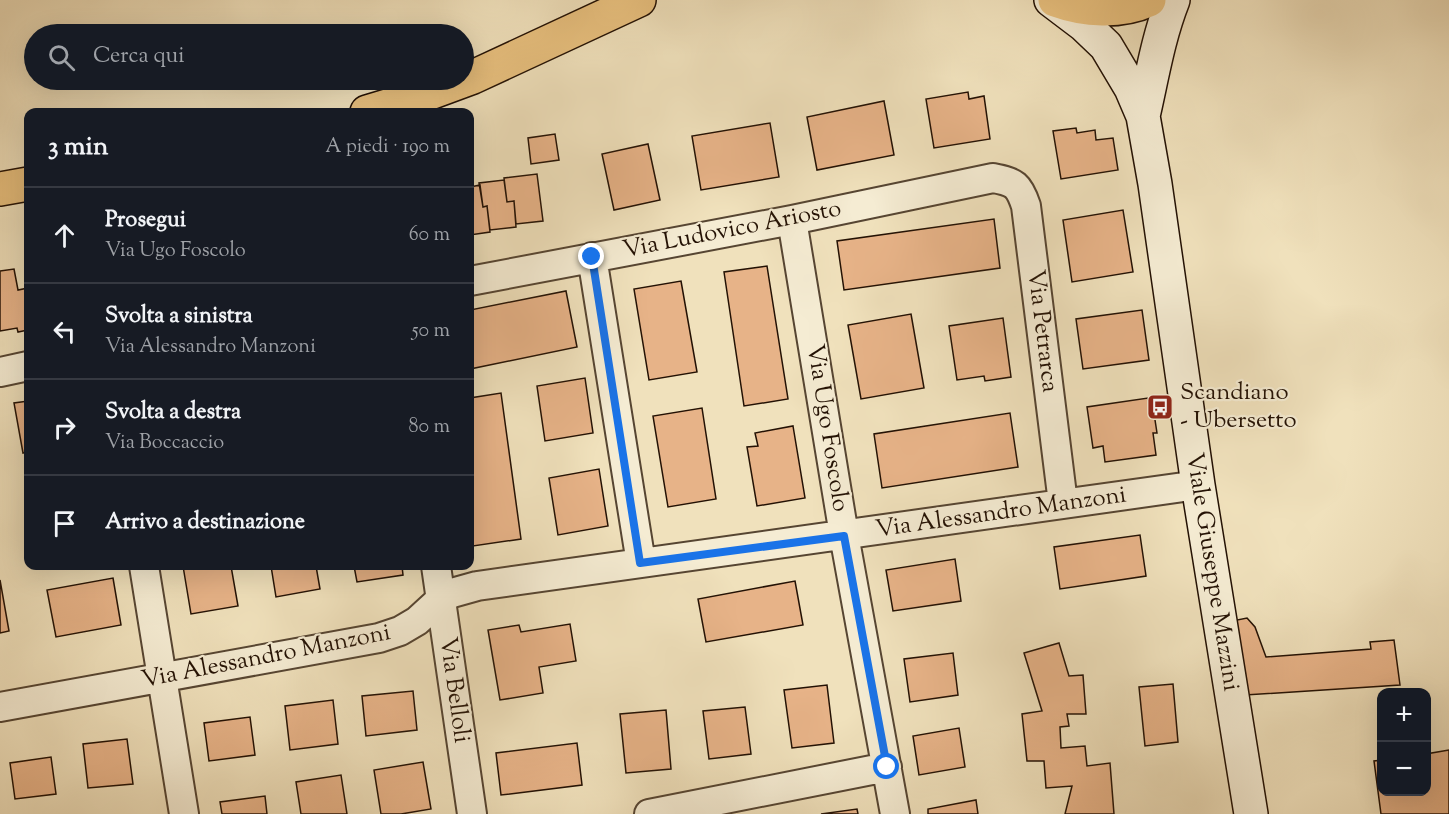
<!DOCTYPE html>
<html lang="it">
<head>
<meta charset="utf-8">
<style>
	body { margin:0; font-family:"Sorts Mill Goudy",serif; background:#20242c; color:#f1f3f6 }
	.controls { position:absolute; right:18px; bottom:18px; display:grid; overflow:hidden; border-radius:12px; box-shadow:0 6px 24px #0002 }
	.controls button { width:54px; height:54px; display:grid; place-items:center; padding:0; border:0; border-bottom:2px solid #363941; background:#171b24; color:#f1f3f6; font:30px sans-serif }
	.stop { position:absolute; width:18px; height:18px; margin:-14px; border:4px solid #1a73e8; border-radius:50%; background:#fff }
	.stop.end { background:#1a73e8; border-color:#fff; box-shadow:0 2px 6px #0008 }
	.list { margin:0; padding:0; list-style:none }
	h2 { display:flex; justify-content:space-between; align-items:center; height:78px; margin:0; padding:0 24px; font-size:26px }
	h2 small { font-size:20px; font-weight:400; color:#9ea1a6 }
	.list li { display:grid; grid-template-columns:39px 1fr auto; gap:18px; align-items:center; box-sizing:border-box; height:96px; padding:0 24px; border-top:2px solid #363941 }
	.list b { display:block; font-size:22px; white-space:nowrap }
	.list p { margin:0; font-size:20px; white-space:nowrap; color:#9ea1a6 }
	.list em { font-size:20px; font-style:normal; color:#9ea1a6 }
	.icon { flex:none; width:33px; height:33px; fill:none; stroke:currentColor; stroke-width:2; stroke-linecap:round; stroke-linejoin:round }
	.map { position:relative; flex:none; width:1449px; height:814px; overflow:hidden }
	.search { position:absolute; background:#171b24; box-shadow:0 6px 24px #0002; left:24px; top:24px; width:450px; height:66px; display:flex; align-items:center; gap:15px; box-sizing:border-box; padding:0 21px; border-radius:33px; color:#9ea1a6; font-size:22px }
	.panel { position:absolute; background:#171b24; box-shadow:0 6px 24px #0002; left:24px; top:108px; width:450px; height:462px; border-radius:12px }
	.map>svg:first-child { display:block }
</style>
</head>
<body>
<div class="map">
<svg width="1449" height="814" viewBox="0 0 1449 814">
	<rect width="100%" height="100%" fill="#f0e1bc"/>
	<filter id="stains"><feTurbulence type="fractalNoise" baseFrequency=".00333" numOctaves="4"/><feColorMatrix values="0 0 0 0 .2 0 0 0 0 .09 0 0 0 0 .02 0 0 0 .5 -.17"/></filter>
	<radialGradient id="worn" r=".72"><stop offset=".6" stop-color="#630" stop-opacity="0"/><stop offset="1" stop-color="#630" stop-opacity=".3"/></radialGradient>
	<path fill="#e7b388" stroke="#231104" stroke-width="1.5" d="M 968,92 L 969,99 L 984,96 L 990,139 L 934,148 L 926,99 Z
		M 884,101 L 894,155 L 817,170 L 807,117 Z
		M 770,123 L 779,177 L 701,190 L 692,136 Z
		M 1076,128 L 1077,133 L 1095,130 L 1096,140 L 1113,138 L 1118,170 L 1061,179 L 1053,131 Z
		M 555,134 L 559,160 L 531,164 L 528,138 Z
		M 648,144 L 660,200 L 614,210 L 602,154 Z
		M 537,174 L 543,221 L 516,224 L 514,201 L 507,202 L 504,178 Z
		M 504,180 L 507,202 L 514,201 L 516,227 L 490,230 L 487,206 L 483,207 L 479,183 Z
		M 480,185 L 483,207 L 487,206 L 490,232 L 470,235 L 470,187 Z
		M 1123,210 L 1133,272 L 1072,282 L 1063,220 Z
		M 994,219 L 1000,268 L 844,290 L 837,241 Z
		M 767,266 L 788,399 L 744,406 L 724,272 Z
		M 14,269 L 18,290 L 28,288 L 28,330 L 18,332 L 17,328 L 0,331 L 0,271 Z
		M 681,281 L 697,372 L 649,380 L 634,289 Z
		M 566,291 L 577,347 L 470,369 L 470,310 Z
		M 1142,310 L 1149,360 L 1083,369 L 1076,319 Z
		M 911,314 L 924,388 L 861,399 L 848,325 Z
		M 1003,318 L 1011,377 L 985,381 L 984,376 L 957,380 L 949,326 Z
		M 585,378 L 593,433 L 545,441 L 537,386 Z
		M 501,393 L 521,539 L 473,546 L 470,518 L 470,398 Z
		M 1148,398 L 1149,408 L 1153,407 L 1157,433 L 1153,433 L 1156,455 L 1105,462 L 1103,446 L 1093,448 L 1087,407 Z
		M 28,401 L 28,452 L 23,453 L 14,403 Z
		M 702,408 L 716,499 L 668,507 L 653,416 Z
		M 1010,413 L 1018,467 L 882,488 L 874,434 Z
		M 793,426 L 805,498 L 757,506 L 747,447 L 758,446 L 755,433 Z
		M 599,469 L 608,526 L 558,535 L 549,478 Z
		M 1140,535 L 1146,576 L 1060,589 L 1054,547 Z
		M 955,559 L 961,601 L 893,611 L 886,570 Z
		M 183,566 L 231,566 L 238,606 L 191,614 Z
		M 271,566 L 316,566 L 320,589 L 276,597 Z
		M 354,566 L 402,566 L 403,575 L 357,582 Z
		M 113,578 L 121,625 L 56,637 L 47,590 Z
		M 0,580 L 9,631 L 0,633 Z
		M 795,581 L 803,625 L 706,642 L 698,599 Z
		M 1247,618 L 1255,627 L 1266,657 L 1371,649 L 1370,642 L 1394,640 L 1400,685 L 1245,695 L 1232,621 Z
		M 570,624 L 576,661 L 539,667 L 543,693 L 500,700 L 488,630 L 519,625 L 521,632 Z
		M 1059,643 L 1069,676 L 1083,675 L 1086,714 L 1067,714 L 1069,726 L 1060,727 L 1061,748 L 1085,746 L 1087,766 L 1110,763 L 1114,814 L 1065,814 L 1072,786 L 1046,788 L 1044,761 L 1027,761 L 1022,714 L 1042,711 L 1024,653 Z
		M 953,653 L 958,695 L 910,702 L 904,659 Z
		M 1173,684 L 1178,742 L 1145,746 L 1139,687 Z
		M 827,685 L 834,743 L 792,748 L 784,690 Z
		M 413,691 L 417,730 L 366,736 L 362,696 Z
		M 333,700 L 338,744 L 290,750 L 285,706 Z
		M 745,707 L 751,754 L 709,759 L 703,711 Z
		M 666,710 L 671,769 L 626,773 L 620,714 Z
		M 250,717 L 255,755 L 209,761 L 204,723 Z
		M 959,728 L 965,767 L 919,775 L 913,736 Z
		M 127,739 L 133,784 L 88,788 L 83,744 Z
		M 577,743 L 582,785 L 501,795 L 496,753 Z
		M 1449,750 L 1449,814 L 1381,814 L 1374,761 L 1382,760 L 1382,792 L 1426,792 L 1426,754 Z
		M 51,757 L 56,794 L 15,799 L 10,763 Z
		M 423,762 L 431,809 L 401,814 L 381,814 L 374,770 Z
		M 341,775 L 347,814 L 301,814 L 296,782 Z
		M 265,796 L 267,814 L 222,814 L 220,802 Z
		M 976,800 L 978,814 L 928,814 L 928,809 Z
		M 857,809 L 858,814 L 821,814 Z"/>
	<g fill="none" stroke-linecap="round" stroke-linejoin="round">
		<defs>
			<path id="street" d="M 792,220 L 844,535 L 895,814
				M 592,257 L 641,563
				M 470,281 L 792,220 L 993,178 C 1015,182 1019,185 1026,206 L 1063,503
				M 0,372 L 28,366
				M 144,566 L 184,814
				M 436,566 L 472,814
				M 0,707 L 379,638 L 400,631 L 417,621 L 441,599 L 452,593 L 477,586 L 1198,485
				M 649,814 L 887,767"/>
			<path id="secondary" d="M 1051,0 L 1084,25 L 1106,46 L 1131,88 L 1143,116 L 1155,184 L 1198,485 L 1251,814
				M 1143,116 C 1152,77 1158,38 1173,0"/>
			<path id="primary" d="M 1055,0 C 1085,11 1120,13 1149,0
				M 367,112 L 427,94 L 473,77 L 639,0
				M 0,189 L 28,184"/>
		</defs>
		<use href="#street" stroke="#564532" stroke-width="32"/>
		<use href="#secondary" stroke="#231104" stroke-width="36"/>
		<use href="#primary" stroke="#231104" stroke-width="36"/>
		<use href="#street" stroke="#f5ecd3" stroke-width="28"/>
		<use href="#secondary" stroke="#f5ecd3" stroke-width="33"/>
		<use href="#primary" stroke="#e8c07e" stroke-width="33"/>
	</g>
	<g fill="none" stroke-linecap="round" stroke-linejoin="round">
		<path stroke="#1a73e8" stroke-width="8" d="M 592,257 L 640,563 L 844,536 L 887,767"/>
	</g>
	<defs>
		<symbol id="bus-square" viewBox="-11 -11 22 22"><rect x="-9" y="-9" width="18" height="18" rx="4" fill="#8f2418" stroke="#f5ecd3"/><path d="M-5-6H5V4H4V6H2V4H-2V6H-4V4H-5ZM-3.5-4V0h7V-4ZM-3.5 1.2v1.5H-2V1.2ZM2 1.2v1.5H3.5V1.2Z" fill="#fff"/></symbol>
	</defs>
	<g fill-rule="evenodd">
		<use href="#bus-square" x="1145" y="392" width="30" height="30"/>
	</g>
	<g text-anchor="middle" dominant-baseline="central" stroke-width="4.5" stroke-linejoin="round" paint-order="stroke">
		<g font-size="24" fill="#231104" stroke="#f5ecd3">
			<text transform="translate(732 230) rotate(-11)">Via Ludovico Ariosto</text>
			<text transform="translate(1042 331) rotate(83)">Via Petrarca</text>
			<text transform="translate(827 428) rotate(81)">Via Ugo Foscolo</text>
			<text transform="translate(1001 513) rotate(-8)">Via Alessandro Manzoni</text>
			<text transform="translate(1212 572) rotate(81)">Viale Giuseppe Mazzini</text>
			<text transform="translate(266 657) rotate(-11)">Via Alessandro Manzoni</text>
			<text transform="translate(454 690) rotate(82)">Via Belloli</text>
		</g>
		<g font-size="24" fill="#231104" stroke="#f5ecd3" text-anchor="start">
			<text x="1180" y="393">Scandiano<tspan x="1180" dy="28">- Ubersetto</tspan></text>
		</g>
	</g>
	<rect width="100%" height="100%" filter="url(#stains)"/>
	<rect width="100%" height="100%" fill="url(#worn)"/>
</svg>
<div class="controls">
<button>+</button>
<button>−</button>
</div>
<div class="stop" style="left:887px;top:767px"></div>
<div class="stop end" style="left:592px;top:257px"></div>
<div class="search"><svg class="icon" aria-label="search" viewBox="0 0 24 24"><circle cx="10" cy="10" r="6"/><path d="M15 15l6 6"/></svg>Cerca qui</div>
<section class="panel">
<h2>3 min<small>A piedi · 190 m</small></h2>
<ul class="list">
<li><svg class="icon" aria-label="ahead" viewBox="0 0 24 24"><path d="M12 20V5M6 11l6-6 6 6"/></svg><div><b>Prosegui</b><p>Via Ugo Foscolo</p></div><em>60 m</em></li>
<li><svg class="icon" aria-label="left" viewBox="0 0 24 24"><path d="M17 20v-9H6M10 6l-5 5 5 5"/></svg><div><b>Svolta a sinistra</b><p>Via Alessandro Manzoni</p></div><em>50 m</em></li>
<li><svg class="icon" aria-label="right" viewBox="0 0 24 24"><path d="M7 20v-9h11M14 6l5 5-5 5"/></svg><div><b>Svolta a destra</b><p>Via Boccaccio</p></div><em>80 m</em></li>
<li><svg class="icon" aria-label="arrive" viewBox="0 0 24 24"><path d="M6 21V4h12l-3 4 3 4H6"/></svg><div><b>Arrivo a destinazione</b></div></li>
</ul>
</section>
</div>
</body>
</html>
